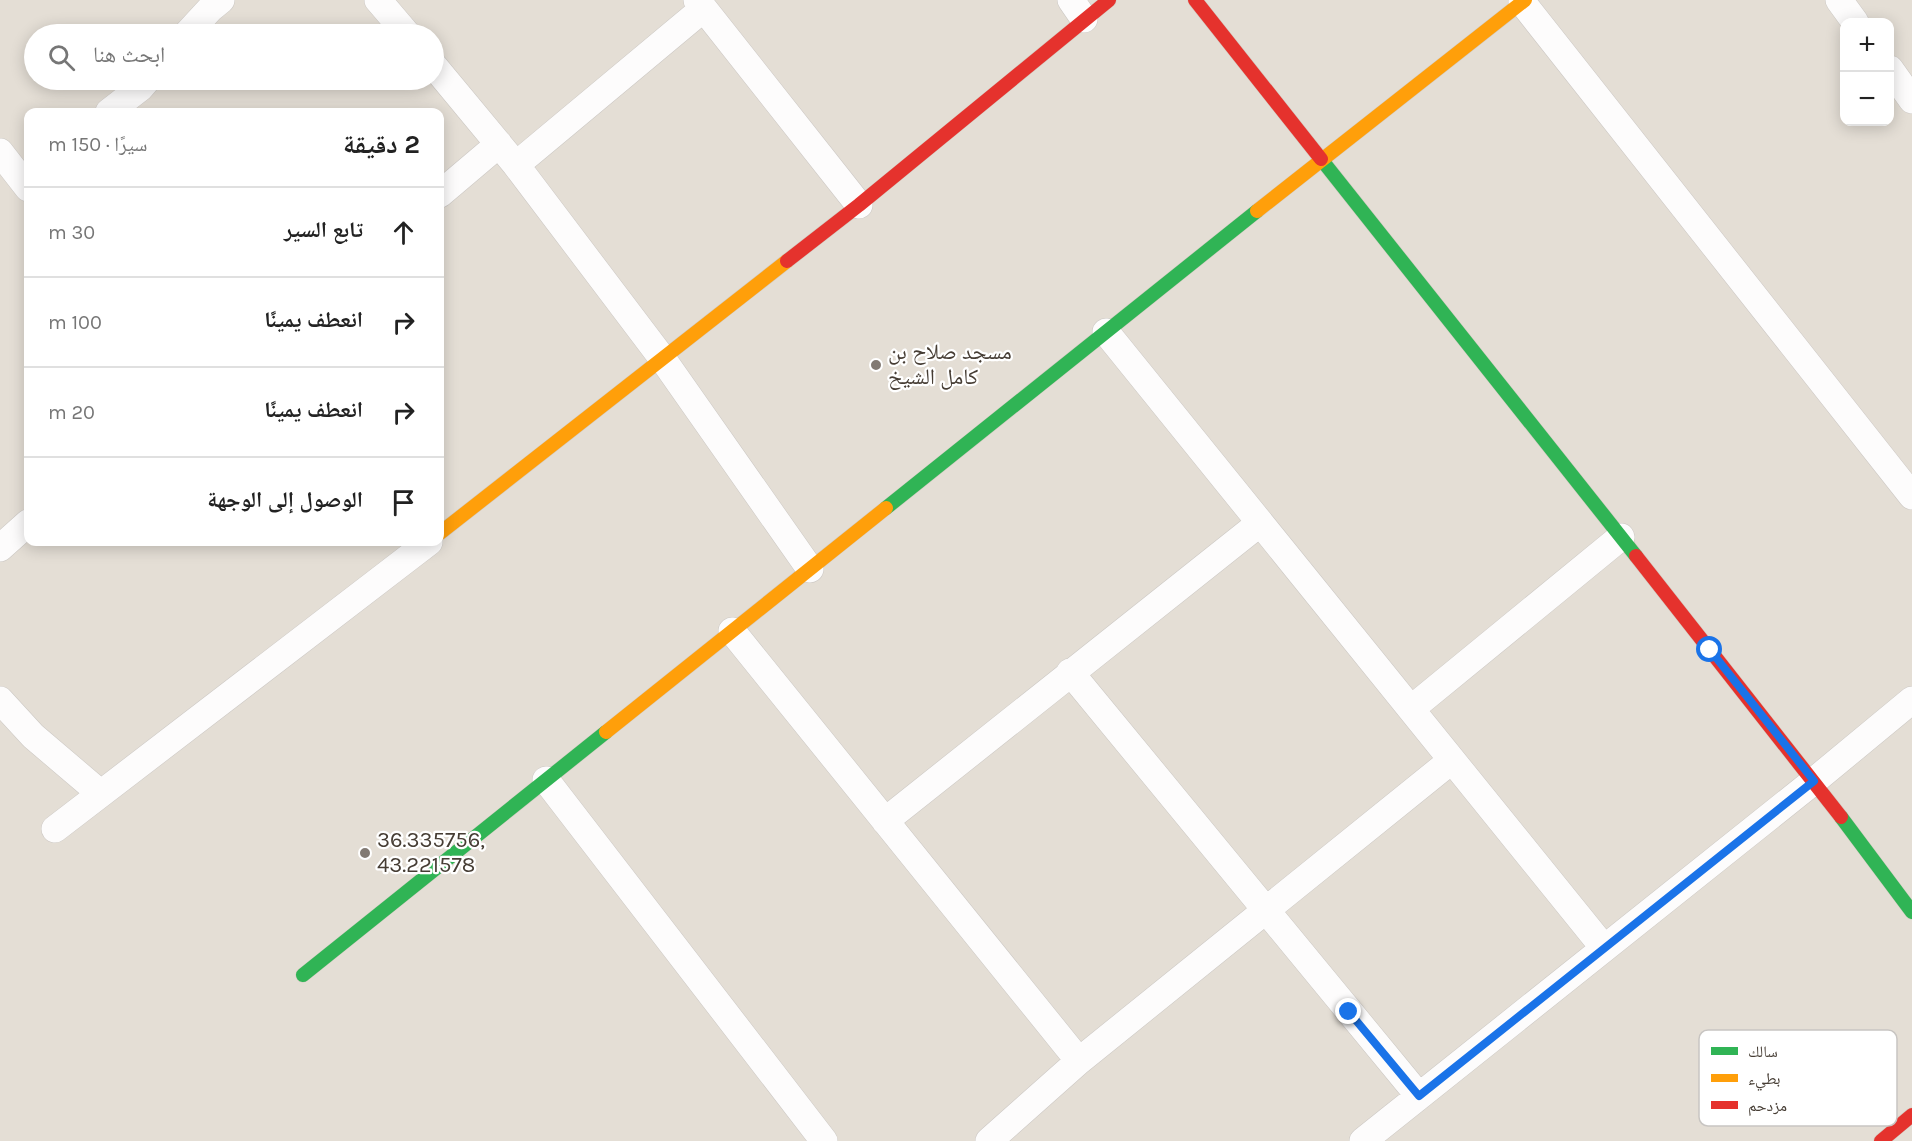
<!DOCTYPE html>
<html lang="ar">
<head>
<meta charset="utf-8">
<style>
	body { margin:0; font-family:Karla,"Noto Naskh Arabic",sans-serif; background:#f2f2f2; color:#222; direction:rtl }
	.controls { position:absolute; right:18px; top:18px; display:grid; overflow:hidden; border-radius:12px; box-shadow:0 3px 15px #0003 }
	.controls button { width:54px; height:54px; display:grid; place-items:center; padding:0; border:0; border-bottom:2px solid #e0e0e0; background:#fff; color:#222; font:30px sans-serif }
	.stop { position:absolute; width:18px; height:18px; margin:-14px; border:4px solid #1a73e8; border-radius:50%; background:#fff }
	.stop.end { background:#1a73e8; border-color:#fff; box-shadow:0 2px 6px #0008 }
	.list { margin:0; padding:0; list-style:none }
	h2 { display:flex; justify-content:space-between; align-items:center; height:78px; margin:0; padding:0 24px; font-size:26px }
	h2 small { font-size:20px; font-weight:400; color:#767676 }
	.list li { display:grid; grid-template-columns:39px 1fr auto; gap:18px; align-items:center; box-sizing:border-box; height:90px; padding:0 24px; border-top:2px solid #e0e0e0 }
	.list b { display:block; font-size:22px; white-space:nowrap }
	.list em { font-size:20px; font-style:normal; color:#767676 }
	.icon { flex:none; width:33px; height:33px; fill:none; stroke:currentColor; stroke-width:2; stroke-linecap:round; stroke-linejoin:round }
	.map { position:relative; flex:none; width:1912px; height:1141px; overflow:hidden; direction:ltr }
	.search { position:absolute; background:#fff; box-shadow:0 3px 15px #0003; left:24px; top:24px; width:420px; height:66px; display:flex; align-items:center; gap:15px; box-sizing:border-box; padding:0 21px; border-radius:33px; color:#767676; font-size:22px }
	.panel { position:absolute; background:#fff; box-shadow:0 3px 15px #0003; left:24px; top:108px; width:420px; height:438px; border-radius:12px; direction:rtl }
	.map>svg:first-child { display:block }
</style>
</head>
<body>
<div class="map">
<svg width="1912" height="1141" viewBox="0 0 1912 1141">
	<rect width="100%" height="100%" fill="#f0ece8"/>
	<path fill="#e4ded5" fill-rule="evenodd" d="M 0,0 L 1912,0 L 1912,1141 L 0,1141 ZM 1844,22 L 1890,22 L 1890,122 L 1844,122 ZM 34,34 L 434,34 L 434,80 L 34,80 ZM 28,112 L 440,112 L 440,542 L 28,542 Z"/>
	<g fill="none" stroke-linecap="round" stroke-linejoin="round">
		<defs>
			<path id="street" d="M 378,0 L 407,34
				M 697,0 L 859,205
				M 1071,0 L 1084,19
				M 1839,0 L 1855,22
				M 1522,2 L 1912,496
				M 187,34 L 210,9 L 221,0
				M 434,66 L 516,165 L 662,358 L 810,569
				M 1890,69 L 1912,100
				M 109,112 L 140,88 L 147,80
				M 0,152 L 28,188
				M 516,165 L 703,9
				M 440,194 L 499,144
				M 1106,332 L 1604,948
				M 0,548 L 28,523
				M 732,631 L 1079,1061 L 989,1141
				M 1070,672 L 1419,1096
				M 0,700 L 33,736 L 100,793
				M 1411,709 L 1621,537
				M 546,780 L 824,1141
				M 885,821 L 1260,523
				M 55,829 L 429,542
				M 1079,1061 L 1452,760
				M 1363,1141 L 1814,781 L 1912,700"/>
			<path id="fast" d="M 1321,159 L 1636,556
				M 886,508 L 1257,211
				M 1841,817 L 1912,912
				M 303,975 L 606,732"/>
			<path id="slow" d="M 1257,211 L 1525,0
				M 440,533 L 787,261
				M 606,732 L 886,508"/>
			<path id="jam" d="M 1195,0 L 1321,159
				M 787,261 L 859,205 L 1109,0
				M 1636,556 L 1841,817
				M 1881,1141 L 1912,1115"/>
		</defs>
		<use href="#street" stroke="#ccc8c4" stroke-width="28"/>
		<use href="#fast" stroke="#d1cac0" stroke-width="15"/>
		<use href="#slow" stroke="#d1cac0" stroke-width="15"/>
		<use href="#jam" stroke="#d1cac0" stroke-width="15"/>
		<use href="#street" stroke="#fdfcfc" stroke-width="27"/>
		<use href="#fast" stroke="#30b455" stroke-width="14"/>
		<use href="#slow" stroke="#ff9f0a" stroke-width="14"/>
		<use href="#jam" stroke="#e5322d" stroke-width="14"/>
	</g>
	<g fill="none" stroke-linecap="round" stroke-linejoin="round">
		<path stroke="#1a73e8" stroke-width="8" d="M 1349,1012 L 1419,1096 L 1814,781 L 1710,650"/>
	</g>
	<g fill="#827a73" stroke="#fff" stroke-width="2">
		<circle cx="876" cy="365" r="6"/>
		<circle cx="365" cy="853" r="6"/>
	</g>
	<g text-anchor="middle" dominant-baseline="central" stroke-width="4.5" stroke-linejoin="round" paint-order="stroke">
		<g font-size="22" fill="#463d34" stroke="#fff" text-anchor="start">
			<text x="888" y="352">مسجد صلاح بن<tspan x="888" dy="25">كامل الشيخ</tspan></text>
			<text x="377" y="840">36.335756,<tspan x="377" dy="25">43.221578</tspan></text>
		</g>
	</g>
	<rect x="1699" y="1030" width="198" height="96" rx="9" fill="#fff" stroke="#c8c5c2" stroke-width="1.5"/>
	<rect x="1711" y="1047" width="27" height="8" fill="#30b455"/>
	<rect x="1711" y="1074" width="27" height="8" fill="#ff9f0a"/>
	<rect x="1711" y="1101" width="27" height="8" fill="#e5322d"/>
	<g font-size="16" fill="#463d34">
		<text x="1748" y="1057">سالك</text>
		<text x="1748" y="1084">بطيء</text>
		<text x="1748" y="1111">مزدحم</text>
	</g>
</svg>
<div class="controls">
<button>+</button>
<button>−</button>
</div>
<div class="stop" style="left:1710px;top:650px"></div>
<div class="stop end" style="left:1349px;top:1012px"></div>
<div class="search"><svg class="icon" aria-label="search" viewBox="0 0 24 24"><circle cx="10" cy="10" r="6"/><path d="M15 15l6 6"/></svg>ابحث هنا</div>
<section class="panel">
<h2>2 دقيقة<small>سيرًا · 150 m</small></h2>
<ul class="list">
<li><svg class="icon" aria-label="ahead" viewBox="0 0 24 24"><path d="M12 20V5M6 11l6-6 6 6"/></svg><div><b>تابع السير</b></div><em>30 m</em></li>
<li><svg class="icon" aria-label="right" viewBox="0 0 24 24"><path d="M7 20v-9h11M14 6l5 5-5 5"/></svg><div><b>انعطف يمينًا</b></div><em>100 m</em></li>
<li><svg class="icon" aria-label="right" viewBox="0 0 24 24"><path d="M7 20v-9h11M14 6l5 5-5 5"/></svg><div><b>انعطف يمينًا</b></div><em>20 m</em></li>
<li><svg class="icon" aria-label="arrive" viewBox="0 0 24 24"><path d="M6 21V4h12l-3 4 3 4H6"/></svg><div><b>الوصول إلى الوجهة</b></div></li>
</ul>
</section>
</div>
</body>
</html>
